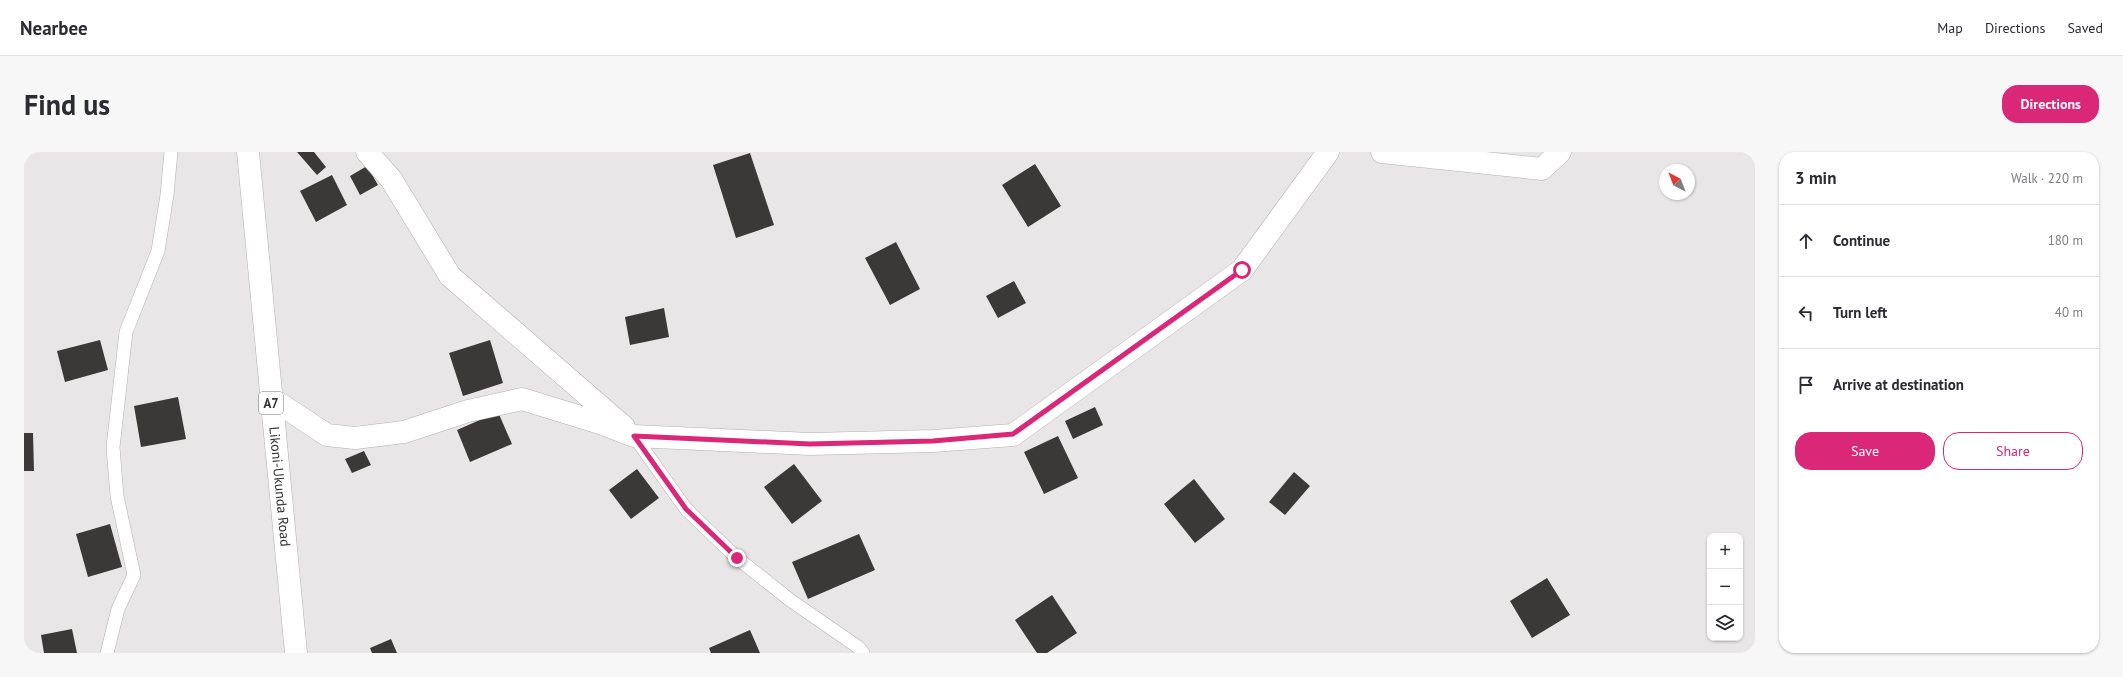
<!DOCTYPE html>
<html lang="en">
<head>
<meta charset="utf-8">
<style>
	body { margin:0; font-family:"PT Sans",sans-serif; background:#f7f7f7; color:#2b2b33 }
	.controls { position:absolute; right:12px; bottom:12px; display:grid; overflow:hidden; border-radius:8px; box-shadow:0 1px 3px #0004 }
	.controls button { width:36px; height:36px; display:grid; place-items:center; padding:0; border:0; border-bottom:1px solid #e1e1e2; background:#fff; color:#2b2b33; font:20px sans-serif }
	.compass { position:absolute; left:1635px; top:12px; width:36px; height:36px; border-radius:50%; background:#fff; box-shadow:0 1px 3px #0004; rotate:318deg }
	.stop { position:absolute; width:12px; height:12px; margin:-9px; border:3px solid #db2777; border-radius:50%; background:#fff }
	.stop.end { background:#db2777; border-color:#fff; box-shadow:0 1px 4px #0008 }
	.list { margin:0; padding:0; list-style:none }
	h2 { display:flex; justify-content:space-between; align-items:center; height:52px; margin:0; padding:0 16px; font-size:17px }
	h2 small { font-size:13px; font-weight:400; color:#7c7c81 }
	.list li { display:grid; grid-template-columns:26px 1fr auto; gap:12px; align-items:center; box-sizing:border-box; height:72px; padding:0 16px; border-top:1px solid #e1e1e2 }
	.list b { display:block; font-size:15px; white-space:nowrap }
	.list em { font-size:13px; font-style:normal; color:#7c7c81 }
	.actions { display:flex; gap:8px; padding:12px 16px }
	.actions a { flex:1; padding:9px 0; border:1px solid #db2777; border-radius:16px; text-align:center; font-size:14px; color:#db2777 }
	.actions .main { background:#db2777; color:#fff }
	.icon { flex:none; width:22px; height:22px; fill:none; stroke:currentColor; stroke-width:2; stroke-linecap:round; stroke-linejoin:round }
	.map { position:relative; flex:none; width:1731px; height:501px; overflow:hidden; border-radius:16px }
	header { display:flex; align-items:center; gap:24px; box-sizing:border-box; height:56px; padding:0 20px; background:#fff; border-bottom:1px solid #e1e1e2 }
	header strong { font-size:19px }
	nav { display:flex; gap:22px; margin-inline-start:auto; font-size:14px }
	.intro { display:flex; align-items:center; justify-content:space-between; box-sizing:border-box; height:96px; padding:0 24px }
	h1 { margin:0; font-size:28px }
	.button { padding:10px 18px; border-radius:16px; background:#db2777; color:#fff; font-size:14px; font-weight:700 }
	main { display:flex; gap:24px; padding:0 24px }
	aside { flex:1; background:#fff; border-radius:16px; box-shadow:0 1px 3px #0004 }
	.map>svg:first-child { display:block }
</style>
</head>
<body>
<header>
<strong>Nearbee</strong>
<nav><a>Map</a><a>Directions</a><a>Saved</a></nav>
</header>
<div class="intro"><h1>Find us</h1><a class="button">Directions</a></div>
<main>
<div class="map">
<svg width="1731" height="501" viewBox="0 0 1731 501">
	<rect width="100%" height="100%" fill="#e9e6e8"/>
	<path fill="#3b3937" d="M 273,0 L 290,0 L 302,15 L 293,23 Z
		M 726,1 L 750,73 L 712,86 L 689,13 Z
		M 1011,12 L 1037,54 L 1004,75 L 978,33 Z
		M 343,14 L 354,33 L 336,43 L 326,24 Z
		M 308,23 L 323,53 L 292,70 L 276,39 Z
		M 872,90 L 896,137 L 866,153 L 841,106 Z
		M 990,129 L 1002,151 L 974,166 L 962,144 Z
		M 640,156 L 645,185 L 606,193 L 601,165 Z
		M 76,188 L 84,218 L 41,230 L 33,199 Z
		M 466,188 L 479,231 L 439,244 L 425,201 Z
		M 154,245 L 162,287 L 117,295 L 110,254 Z
		M 1071,255 L 1079,273 L 1049,287 L 1041,269 Z
		M 474,260 L 488,292 L 446,310 L 433,278 Z
		M 0,281 L 9,281 L 10,319 L 0,319 Z
		M 1034,284 L 1054,326 L 1020,342 L 1000,300 Z
		M 340,299 L 347,313 L 328,321 L 321,307 Z
		M 770,312 L 798,349 L 768,372 L 740,335 Z
		M 613,317 L 635,346 L 607,367 L 585,338 Z
		M 1270,320 L 1286,334 L 1261,363 L 1245,350 Z
		M 1170,327 L 1201,367 L 1171,391 L 1140,352 Z
		M 86,372 L 98,415 L 64,425 L 52,382 Z
		M 835,382 L 851,418 L 784,447 L 768,410 Z
		M 1523,426 L 1546,463 L 1508,486 L 1486,449 Z
		M 1028,443 L 1053,481 L 1023,501 L 1013,501 L 991,468 Z
		M 48,477 L 53,501 L 20,501 L 17,483 Z
		M 726,478 L 736,501 L 687,501 L 685,496 Z
		M 367,487 L 373,501 L 348,501 L 346,496 Z"/>
	<g fill="none" stroke-linecap="round" stroke-linejoin="round">
		<defs>
			<path id="service" d="M 610,284 L 662,357 L 713,406 L 766,448 L 834,495 L 839,501
				M 83,501 L 94,457 L 110,423 L 93,344 L 89,295 L 102,180 L 134,99 L 143,43 L 147,0"/>
			<path id="minor" d="M 343,0 L 367,27 L 426,124 L 600,275
				M 1358,0 L 1518,17 L 1536,0
				M 247,246 L 303,283 L 331,286 L 380,280 L 444,259 L 498,247 L 576,271 L 610,284 L 786,292 L 909,289 L 989,283 L 1218,118 L 1304,0"/>
			<g id="trunk">
				<path id="s1" d="M 224,0 L 272,501"/>
			</g>
		</defs>
		<use href="#service" stroke="#b2b0b2" stroke-width="14"/>
		<use href="#minor" stroke="#b2b0b2" stroke-width="23"/>
		<use href="#trunk" stroke="#b2b0b2" stroke-width="23"/>
		<use href="#service" stroke="#fff" stroke-width="13"/>
		<use href="#minor" stroke="#fff" stroke-width="22"/>
		<use href="#trunk" stroke="#fff" stroke-width="22"/>
	</g>
	<g fill="none" stroke-linecap="round" stroke-linejoin="round">
		<path stroke="#db2777" stroke-width="5" d="M 713,406 L 662,357 L 610,284 L 786,292 L 909,289 L 989,282 L 1218,118"/>
	</g>
	<g text-anchor="middle" dominant-baseline="central" stroke-width="4" stroke-linejoin="round" paint-order="stroke">
		<rect fill="#fff" stroke="#727272" stroke-width="1" x="235" y="240" width="24" height="22" rx="3"/>
		<g font-size="13" font-weight="bold" fill="#363536">
			<text x="247" y="251">A7</text>
		</g>
		<g font-size="14" fill="#363536" stroke="#fff">
			<text stroke="none"><textPath href="#s1" startOffset="336">Likoni-Ukunda Road</textPath></text>
		</g>
	</g>
</svg>
<div class="controls">
<button>+</button>
<button>−</button>
<button><svg class="icon" aria-label="layers" viewBox="0 0 24 24"><path d="M12 4l9 5-9 5-9-5zM3 14l9 5 9-5"/></svg></button>
</div>
<svg class="compass" viewBox="-18 -18 36 36"><path d="M0-13l5 13h-10z" fill="#e53935"/><path d="M0 13l5-13h-10z" fill="#7c7c81"/></svg>
<div class="stop" style="left:1218px;top:118px"></div>
<div class="stop end" style="left:713px;top:406px"></div>
</div>
<aside>
<h2>3 min<small>Walk · 220 m</small></h2>
<ul class="list">
<li><svg class="icon" aria-label="ahead" viewBox="0 0 24 24"><path d="M12 20V5M6 11l6-6 6 6"/></svg><div><b>Continue</b></div><em>180 m</em></li>
<li><svg class="icon" aria-label="left" viewBox="0 0 24 24"><path d="M17 20v-9H6M10 6l-5 5 5 5"/></svg><div><b>Turn left</b></div><em>40 m</em></li>
<li><svg class="icon" aria-label="arrive" viewBox="0 0 24 24"><path d="M6 21V4h12l-3 4 3 4H6"/></svg><div><b>Arrive at destination</b></div></li>
</ul>
<div class="actions"><a class="main">Save</a><a>Share</a></div>
</aside>
</main>
</body>
</html>
